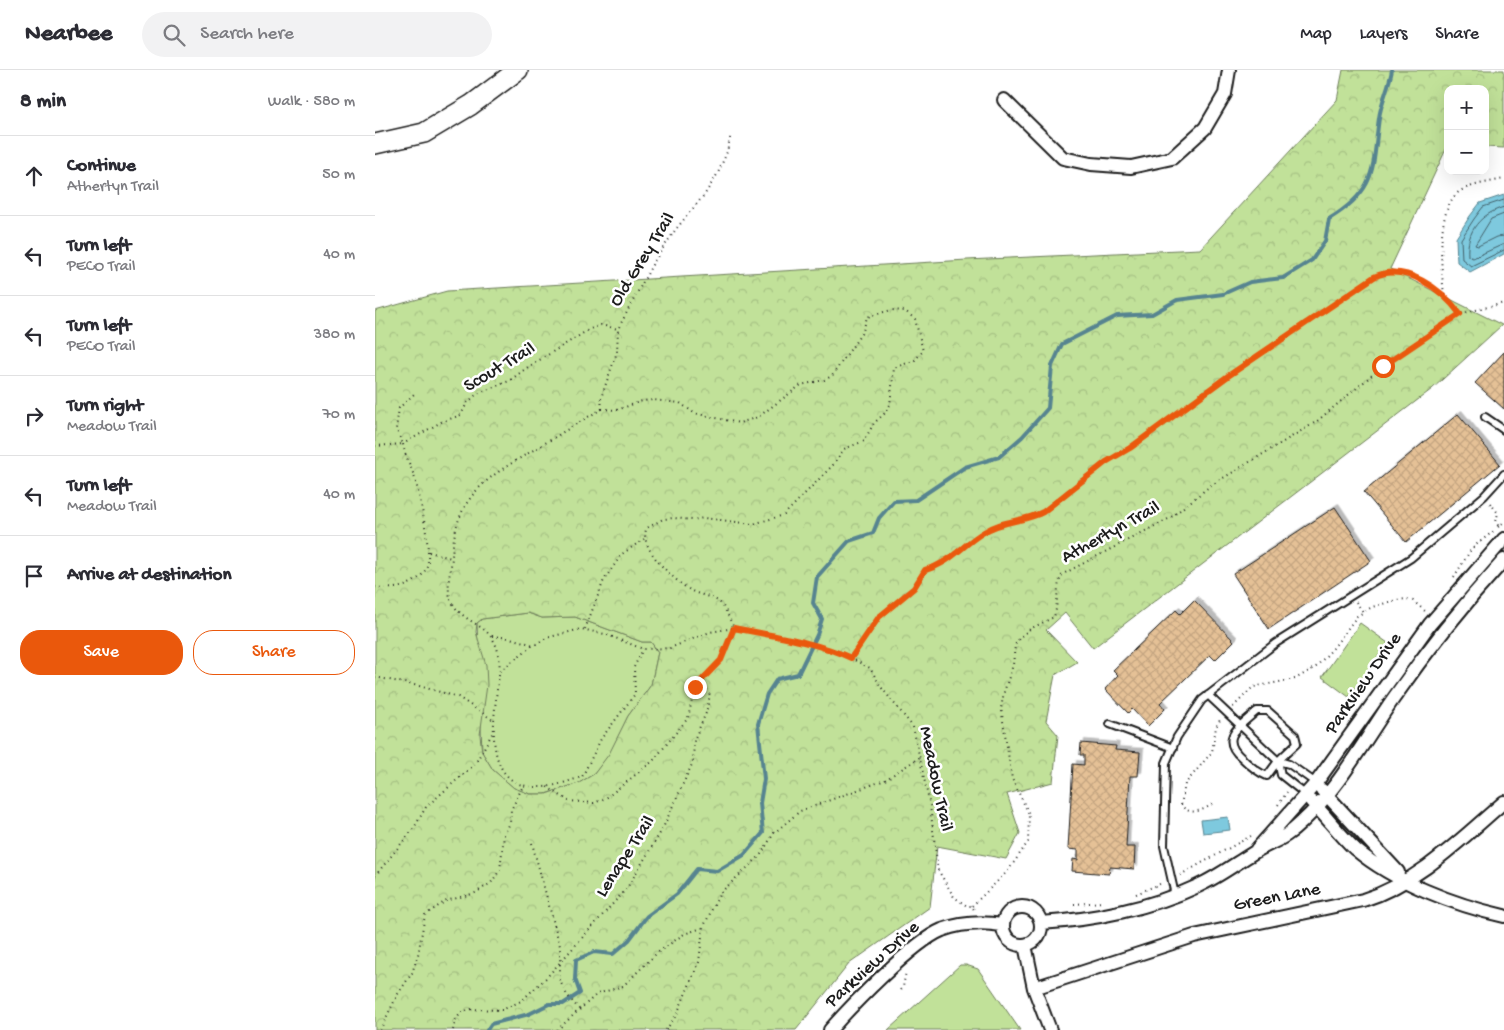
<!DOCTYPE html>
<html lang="en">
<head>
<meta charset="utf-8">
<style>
	body { margin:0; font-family:"Gochi Hand",sans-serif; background:#f2f2f3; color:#2b2b33 }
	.controls { position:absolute; right:15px; top:15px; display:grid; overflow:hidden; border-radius:10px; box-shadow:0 5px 20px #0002 }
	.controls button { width:45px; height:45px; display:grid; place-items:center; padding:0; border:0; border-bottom:1px solid #e1e1e2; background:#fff; color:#2b2b33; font:25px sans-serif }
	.stop { position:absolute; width:15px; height:15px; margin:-11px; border:4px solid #ea580c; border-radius:50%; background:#fff }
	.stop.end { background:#ea580c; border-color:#fff; box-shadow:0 1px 5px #0008 }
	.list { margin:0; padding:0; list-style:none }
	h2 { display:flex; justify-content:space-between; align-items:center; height:65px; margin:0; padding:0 20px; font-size:21px }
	h2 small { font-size:16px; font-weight:400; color:#7c7c81 }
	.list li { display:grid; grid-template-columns:32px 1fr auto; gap:15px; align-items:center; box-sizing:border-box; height:80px; padding:0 20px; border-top:1px solid #e1e1e2 }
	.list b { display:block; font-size:19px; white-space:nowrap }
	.list p { margin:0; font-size:16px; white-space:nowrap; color:#7c7c81 }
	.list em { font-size:16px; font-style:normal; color:#7c7c81 }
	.actions { display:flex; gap:10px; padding:15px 20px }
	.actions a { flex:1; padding:11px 0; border:1px solid #ea580c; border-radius:20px; text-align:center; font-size:18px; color:#ea580c }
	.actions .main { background:#ea580c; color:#fff }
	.icon { flex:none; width:28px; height:28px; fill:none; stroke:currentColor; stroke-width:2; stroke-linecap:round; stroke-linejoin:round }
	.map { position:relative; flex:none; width:1129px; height:960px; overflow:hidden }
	header { display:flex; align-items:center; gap:30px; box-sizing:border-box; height:70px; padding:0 25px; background:#fff; border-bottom:1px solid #e1e1e2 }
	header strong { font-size:24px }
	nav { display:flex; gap:28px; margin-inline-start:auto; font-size:18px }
	.search { width:350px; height:45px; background:#f2f2f3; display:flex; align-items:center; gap:12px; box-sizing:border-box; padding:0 18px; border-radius:28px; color:#7c7c81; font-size:19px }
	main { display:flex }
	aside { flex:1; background:#fff }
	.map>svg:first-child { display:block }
</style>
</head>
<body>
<header>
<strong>Nearbee</strong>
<div class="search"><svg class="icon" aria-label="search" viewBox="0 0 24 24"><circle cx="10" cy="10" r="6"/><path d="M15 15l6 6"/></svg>Search here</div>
<nav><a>Map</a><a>Layers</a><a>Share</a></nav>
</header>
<main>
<aside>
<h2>8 min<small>Walk · 580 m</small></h2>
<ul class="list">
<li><svg class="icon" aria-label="ahead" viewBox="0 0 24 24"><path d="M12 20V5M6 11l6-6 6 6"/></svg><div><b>Continue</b><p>Athertyn Trail</p></div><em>50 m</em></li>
<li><svg class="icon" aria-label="left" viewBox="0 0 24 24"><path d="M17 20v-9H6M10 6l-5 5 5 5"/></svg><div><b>Turn left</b><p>PECO Trail</p></div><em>40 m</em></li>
<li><svg class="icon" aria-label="left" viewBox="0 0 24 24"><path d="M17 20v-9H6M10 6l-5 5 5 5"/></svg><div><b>Turn left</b><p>PECO Trail</p></div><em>380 m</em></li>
<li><svg class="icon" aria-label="right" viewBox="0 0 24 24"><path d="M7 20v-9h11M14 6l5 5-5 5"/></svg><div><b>Turn right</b><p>Meadow Trail</p></div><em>70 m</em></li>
<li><svg class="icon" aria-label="left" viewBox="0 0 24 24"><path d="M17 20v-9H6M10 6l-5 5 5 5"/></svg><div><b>Turn left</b><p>Meadow Trail</p></div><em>40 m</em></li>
<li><svg class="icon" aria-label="arrive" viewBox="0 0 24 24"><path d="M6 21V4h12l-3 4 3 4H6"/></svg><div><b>Arrive at destination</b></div></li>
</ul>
<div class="actions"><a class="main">Save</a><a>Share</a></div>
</aside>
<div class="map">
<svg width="1129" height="960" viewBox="0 0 1129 960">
	<defs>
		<pattern id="forest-crowns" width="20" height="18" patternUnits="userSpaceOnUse" patternTransform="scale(1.25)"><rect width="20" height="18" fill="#c1e199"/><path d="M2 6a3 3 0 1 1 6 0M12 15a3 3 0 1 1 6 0" fill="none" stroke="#a5c083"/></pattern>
		<pattern id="building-cross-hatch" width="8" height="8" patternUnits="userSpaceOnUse" patternTransform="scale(1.25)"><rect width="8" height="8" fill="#e5c196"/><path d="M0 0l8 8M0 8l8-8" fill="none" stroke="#c4a581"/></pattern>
		<filter id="shadow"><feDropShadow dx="3.5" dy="-3.5" stdDeviation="0" flood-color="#0004"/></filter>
	</defs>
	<rect width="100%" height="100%" fill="#fff"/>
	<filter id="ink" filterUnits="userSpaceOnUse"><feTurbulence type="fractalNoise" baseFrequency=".02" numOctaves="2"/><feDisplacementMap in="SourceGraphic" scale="10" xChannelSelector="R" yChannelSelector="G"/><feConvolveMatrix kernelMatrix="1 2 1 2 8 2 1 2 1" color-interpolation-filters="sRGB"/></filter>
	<g filter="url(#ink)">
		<path fill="#c1e199" stroke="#6e7e5a" d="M 153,543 L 167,548 L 200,547 L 267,572 L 276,572 L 283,582 L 276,615 L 253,646 L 235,684 L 219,704 L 204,713 L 170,724 L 155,724 L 139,718 L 118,700 L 107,682 L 102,553 L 107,549 Z
			M 985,553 L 1013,573 L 974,627 L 947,607 Z
			M 585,895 L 591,895 L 603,899 L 645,960 L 513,960 Z"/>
		<path fill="url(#forest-crowns)" stroke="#6e7e5a" fill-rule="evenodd" d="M 968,0 L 1129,0 L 1129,78 L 1110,77 L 1110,19 L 1073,19 L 1073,75 L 1015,199 L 1127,255 L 1057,319 L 718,578 L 690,543 L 671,560 L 702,592 L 680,605 L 671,651 L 683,665 L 678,712 L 632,724 L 645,763 L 631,789 L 562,776 L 555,837 L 474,894 L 421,960 L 0,960 L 0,241 L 72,221 L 592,190 L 825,179 L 962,30 ZM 153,543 L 167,548 L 200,547 L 267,572 L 276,572 L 283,582 L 276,615 L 253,646 L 234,684 L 219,704 L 204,713 L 171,724 L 155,724 L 139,718 L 118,700 L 107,682 L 105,665 L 112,615 L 111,595 L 101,562 L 102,553 L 107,549 Z"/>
		<path fill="#7ec9de" stroke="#578490" d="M 1129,125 L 1129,184 L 1095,202 L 1082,192 L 1081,168 L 1095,146 L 1105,133 Z
			M 853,747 L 855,760 L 828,763 L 826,750 Z"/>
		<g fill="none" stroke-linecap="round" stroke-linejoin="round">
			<path stroke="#43616a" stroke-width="1" d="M 1129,130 L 1108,137 L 1099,149 L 1086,169 L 1087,189 L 1096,196 L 1129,180
				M 1129,137 C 1106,144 1091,160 1093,186 L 1098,188 L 1129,174
				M 1129,144 L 1116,149 L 1100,175 L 1103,176 L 1121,167 L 1129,166"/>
			<path stroke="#578490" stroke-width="4" d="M 112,960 L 116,954 L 154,944 L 174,934 L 188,934 L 205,923 L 200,909 L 201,890 L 219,882 L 238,884 L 254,870 L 272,846 L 302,824 L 322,799 L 342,801 L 369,785 L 388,763 L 385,733 L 389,709 L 383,654 L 392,624 L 402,609 L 423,604 L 442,565 L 447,549 L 438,533 L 442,507 L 474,471 L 498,463 L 504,448 L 519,431 L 541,430 L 590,397 L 624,387 L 647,367 L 673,338 L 677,296 L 687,274 L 742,246 L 777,244 L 802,230 L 848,224 L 875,212 L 908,208 L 937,190 L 950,171 L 954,149 C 1003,119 997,99 1004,48 C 1006,32 1014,17 1017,0"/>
		</g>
		<path fill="url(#building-cross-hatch)" stroke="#1c1c1c" filter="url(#shadow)" d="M 1129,282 L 1129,339 L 1100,313 Z
			M 1083,344 L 1125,394 L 1031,472 L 989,422 Z
			M 960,437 L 996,491 L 894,559 L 858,504 Z
			M 819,530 L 859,571 L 840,590 L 835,585 L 785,633 L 790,639 L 773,656 L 757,639 L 753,643 L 730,619 L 743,605 L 738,600 L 801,540 L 805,544 Z
			M 706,673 L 741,676 L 740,680 L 765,682 L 763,706 L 755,706 L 751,777 L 760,777 L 759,799 L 735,797 L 734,804 L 697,801 L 698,789 L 703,790 L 703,780 L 693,779 L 698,694 L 709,695 L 709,685 L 705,685 Z"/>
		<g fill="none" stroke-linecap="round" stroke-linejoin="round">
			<defs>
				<path id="service" d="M 1110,347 L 1129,360
					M 833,625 L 903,691 L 914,694 L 941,713
					M 882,641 L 893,641 L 920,665 L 922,673 L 903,691 L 892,706 C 882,702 875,696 867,688 C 843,668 865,656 882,641 Z
					M 735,654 L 798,678
					M 903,691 L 906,705 L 930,724
					M 800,825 L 789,776 L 791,693 L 802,667 L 827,630 L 901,573 L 1036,488 L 1109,426 L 1129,404"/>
				<path id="minor" d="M 629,30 L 688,88 L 716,94 L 756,97 L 797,88 L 830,58 L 850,24 L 854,0
					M 947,720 L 1023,802
					M 936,731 C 951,746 964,764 980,779 C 1019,812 1080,835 1129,846
					M 882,779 L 941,713 L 1055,554 L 1129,469
					M628 856a19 19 0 1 1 38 0a19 19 0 1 1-38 0Z
					M 666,853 C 718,850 776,838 823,816 C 843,807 860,794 878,783 C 897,771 909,770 926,753 C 964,718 989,671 1018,629 C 1052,580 1089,534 1129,490
					M 650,875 L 659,918 L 675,960
					M 659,918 L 819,866 L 988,830 C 1043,813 1086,769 1129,732
					M 455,960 C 477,935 538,872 567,860 C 586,853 607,852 627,855"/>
				<path id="secondary" d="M 0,74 L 49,63 L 96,35 L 143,0"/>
			</defs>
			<use href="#service" stroke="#1c1c1c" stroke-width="10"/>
			<use href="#minor" stroke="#1c1c1c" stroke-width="16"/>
			<use href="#secondary" stroke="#1c1c1c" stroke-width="22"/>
			<path stroke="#1c1c1c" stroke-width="2" stroke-dasharray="1 4" stroke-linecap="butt" d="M 1069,224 C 1066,199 1060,134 1087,120 C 1099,114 1116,112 1129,109
				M 227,339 L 242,340 L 267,331 L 278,330 L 305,333 L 319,343 L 364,353 L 383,347 L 426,315 L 449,310 L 457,306 L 488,261 L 492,247 L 516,240 L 530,241 L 540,249 L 548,281 L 540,290 L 519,298 L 515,335 L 509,344 L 499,353 L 489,371 L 469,379 L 458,395 L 409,445 L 378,454 L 329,448 L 317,450 L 299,448 L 288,449 L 272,458 C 261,476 300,511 315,520 C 323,525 336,526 344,532 C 350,536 355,551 359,558 L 410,567 L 459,580 L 495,598 L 506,617 L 538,657 L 555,736 L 563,800 L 579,827 L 592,836 L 597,836 L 600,842
				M 227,339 C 205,351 184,365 162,378 C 113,407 80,424 77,487 C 76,502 70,518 77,532 C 90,557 119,552 124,587 C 126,601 122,615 121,629 C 117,663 113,717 162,717 C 177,718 193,711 207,707 L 226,669 L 260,624 L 259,597 L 268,579
				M 227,339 L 226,328 L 242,282 L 243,259 L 278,193 L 301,159 L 330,124 L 343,103 L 352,82 L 356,64
				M 0,376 L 28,374 L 21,359 L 24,338 L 39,324
				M 1115,433 L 1123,443 L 1121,452 L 1124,457
				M 1123,457 L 1129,452
				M 54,482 L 76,488
				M 1079,507 L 1097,478 L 1120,460
				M 0,517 C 11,519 24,519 34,514 C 42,510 49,505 52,496 C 57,483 44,421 39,406 C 35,394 30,386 28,374 L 66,352 L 86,345 L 92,333 L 102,324 L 134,311 L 153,297 L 215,259 L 226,255 L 243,259
				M 981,532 L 988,542
				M 210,559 L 229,510 L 247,484 L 269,469
				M 117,566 L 135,568 L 159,575 L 171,568 L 206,559 L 230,564 L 268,579 L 295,578 L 335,562 L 359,558 L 346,590 L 320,617 L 313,648 L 278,691 L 231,728 L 219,733 L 194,731 L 171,716
				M 477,587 L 504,547 L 539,518 L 550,500 C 576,493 587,475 609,462 C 627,450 649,452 668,442 L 731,392 L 755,378 L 853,306 L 999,207 C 1030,192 1067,220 1085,244
				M 125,601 L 158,575
				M 0,607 L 44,616 L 83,627 L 118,650
				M 858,637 L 878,617 L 920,609 L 941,597 L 959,577 L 982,546 L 997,537 L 1021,530 L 1032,529 L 1038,531 L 1050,541
				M 837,734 C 828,741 814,746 806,735 L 810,714 L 837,682 L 841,657 L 845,650
				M 903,735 L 912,722
				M 157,773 L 185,876 L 185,911 L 192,925 L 204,939
				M 805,805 L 876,766
				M 0,806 L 39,758 L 51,737 L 100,694 L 118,662
				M 761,824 L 787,813
				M 699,834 L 728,832
				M 597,836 L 633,801 L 653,772 L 654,744 L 637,709 L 626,638 L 629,622 L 638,595 L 640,575 L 645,567 L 655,559 L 679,547 C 684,534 680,514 688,504 L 795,448 L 835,416 L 941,352 L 1008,296 L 1065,256 L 1085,244 L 1129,233
				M 526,920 L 528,917 L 531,901
				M 5,960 L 23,924 L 37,903 L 43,885 L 50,845 L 71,831 L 100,823 L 116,813 L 125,800 L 129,765 L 135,753 L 136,740 L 148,716
				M 78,960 L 81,949 L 87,942 L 97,939 L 127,940 L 146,931 L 171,908 L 252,818 L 287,760 L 318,692 L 319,670 L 331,643 L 335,625 L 327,611
				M 182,960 L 222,924 L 248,916 L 282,883 L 309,864 L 327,858
				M 291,960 L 302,944 L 324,892 L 328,858 L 345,823 L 385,786 L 399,763 L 425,741 L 510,710 L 545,687"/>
			<use href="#service" stroke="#fff" stroke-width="6"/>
			<use href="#minor" stroke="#fff" stroke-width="12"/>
			<use href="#secondary" stroke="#fff" stroke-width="19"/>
		</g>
	</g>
	<g fill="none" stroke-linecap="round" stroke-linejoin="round" filter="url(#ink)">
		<path stroke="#ea580c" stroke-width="6" d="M 320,617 L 346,590 L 359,558 C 398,566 439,571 476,588 L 504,547 L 539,518 L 550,500 C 576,493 587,475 609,462 C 627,450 649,452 668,442 L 731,392 L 755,378 L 853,306 L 999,207 C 1030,192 1067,219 1085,244 L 1008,296"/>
	</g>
	<g text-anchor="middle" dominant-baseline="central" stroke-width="5" stroke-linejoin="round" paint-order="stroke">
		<g font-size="19" fill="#1c1c1c" stroke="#fff">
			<text transform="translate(268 190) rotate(-58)">Old Grey Trail</text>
			<text transform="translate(125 298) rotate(-31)">Scout Trail</text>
			<text transform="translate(736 463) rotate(-29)">Athertyn Trail</text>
			<text transform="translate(989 614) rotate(-55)">Parkview Drive</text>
			<text transform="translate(560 709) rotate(78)">Meadow Trail</text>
			<text transform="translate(251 787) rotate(-57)">Lenape Trail</text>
			<text transform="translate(902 828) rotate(-11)">Green Lane</text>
			<text transform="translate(498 895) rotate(-42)">Parkview Drive</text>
		</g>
	</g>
</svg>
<div class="controls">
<button>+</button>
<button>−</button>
</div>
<div class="stop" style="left:1008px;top:296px"></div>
<div class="stop end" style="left:320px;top:617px"></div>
</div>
</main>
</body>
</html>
